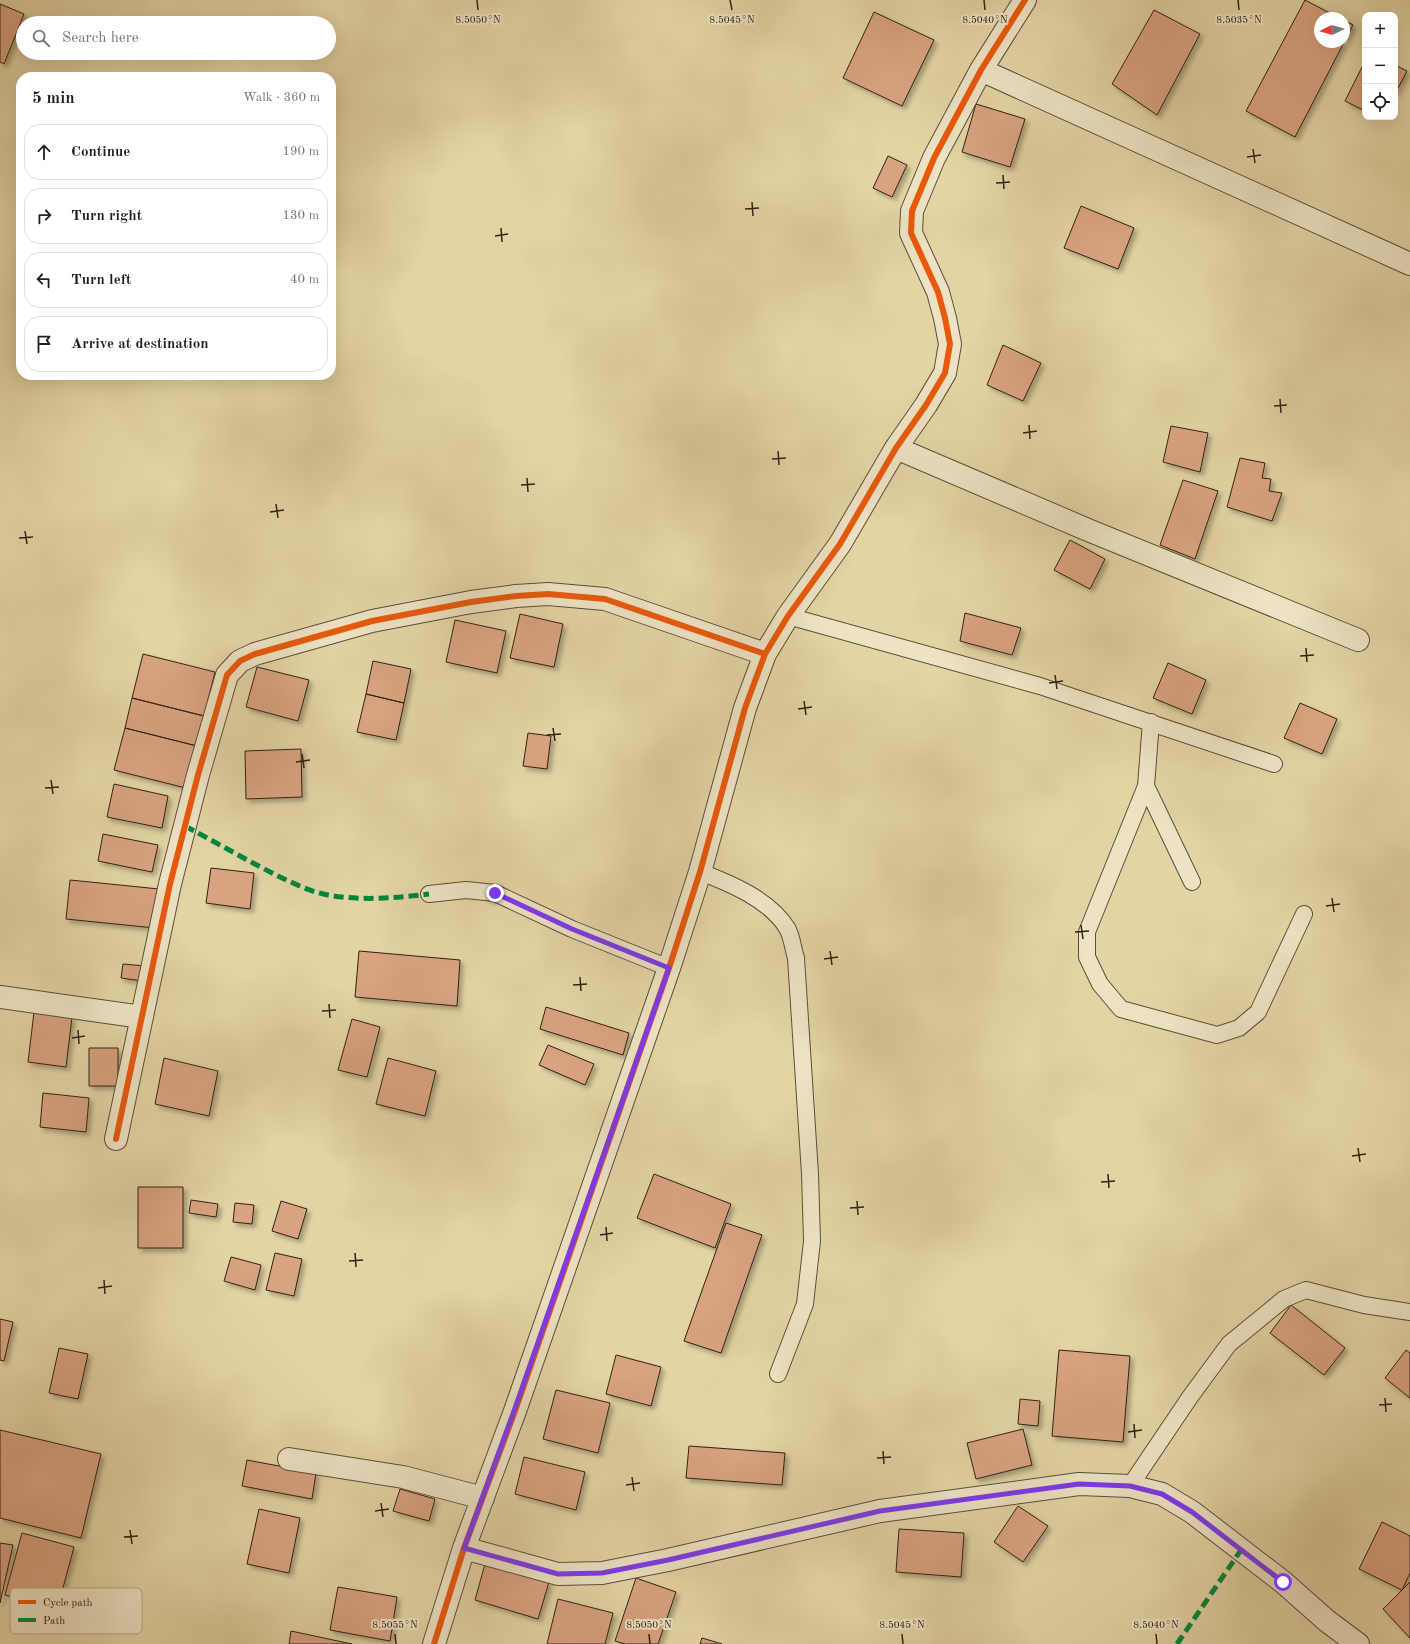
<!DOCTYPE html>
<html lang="en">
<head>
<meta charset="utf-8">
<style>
	body { margin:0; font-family:"Old Standard TT",serif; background:#f6f6f6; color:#202124 }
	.controls { position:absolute; right:12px; top:12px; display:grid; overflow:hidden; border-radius:8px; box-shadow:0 4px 16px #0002 }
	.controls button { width:36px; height:36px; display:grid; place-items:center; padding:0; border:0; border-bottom:1px solid #e0e0e0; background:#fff; color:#202124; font:20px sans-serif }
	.compass { position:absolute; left:1314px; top:12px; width:36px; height:36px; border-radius:50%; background:#fff; box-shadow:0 4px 16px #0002; rotate:264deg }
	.stop { position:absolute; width:12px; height:12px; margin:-9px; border:3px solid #7c3aed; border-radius:50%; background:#fff }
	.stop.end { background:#7c3aed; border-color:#fff; box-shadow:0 1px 4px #0008 }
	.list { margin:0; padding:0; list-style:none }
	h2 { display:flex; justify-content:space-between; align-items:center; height:52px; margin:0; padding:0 16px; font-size:17px }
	h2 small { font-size:13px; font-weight:400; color:#757577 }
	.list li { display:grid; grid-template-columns:26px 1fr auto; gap:12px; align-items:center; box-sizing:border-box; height:56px; margin:0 8px 8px; padding:0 8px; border:1px solid #e0e0e0; border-radius:16px }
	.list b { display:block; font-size:15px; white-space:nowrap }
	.list em { font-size:13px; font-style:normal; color:#757577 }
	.icon { flex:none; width:22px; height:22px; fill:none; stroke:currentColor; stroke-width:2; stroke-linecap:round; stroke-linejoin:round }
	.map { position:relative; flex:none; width:1410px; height:1644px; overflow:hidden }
	.search { position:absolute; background:#fff; box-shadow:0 4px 16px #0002; left:16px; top:16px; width:320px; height:44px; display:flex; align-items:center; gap:10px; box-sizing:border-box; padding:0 14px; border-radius:22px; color:#757577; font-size:15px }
	.panel { position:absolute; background:#fff; box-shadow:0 4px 16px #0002; left:16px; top:72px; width:320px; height:308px; border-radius:16px }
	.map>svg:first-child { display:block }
</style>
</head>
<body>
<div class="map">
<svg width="1410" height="1644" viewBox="0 0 1410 1644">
	<defs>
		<filter id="shadow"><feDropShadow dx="3.5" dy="3.5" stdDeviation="2" flood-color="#0004"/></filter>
	</defs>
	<rect width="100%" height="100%" fill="#e3d4a4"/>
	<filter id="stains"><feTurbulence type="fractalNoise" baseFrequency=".005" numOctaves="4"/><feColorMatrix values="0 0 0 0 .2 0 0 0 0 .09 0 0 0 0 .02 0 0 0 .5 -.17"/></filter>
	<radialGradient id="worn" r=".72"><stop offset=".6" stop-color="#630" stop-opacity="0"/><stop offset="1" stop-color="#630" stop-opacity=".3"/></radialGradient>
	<path fill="#d9a280" stroke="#2f2216" filter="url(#shadow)" d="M 1305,0 L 1339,18 L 1320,18 L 1320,42 L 1344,42 L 1344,20 L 1353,25 L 1295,137 L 1246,111 Z
		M 0,4 L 24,14 L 4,64 L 0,62 Z
		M 1154,10 L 1200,34 L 1157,115 L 1112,84 Z
		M 874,12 L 934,40 L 902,106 L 843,78 Z
		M 1365,61 L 1365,111 L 1345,101 Z
		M 1395,65 L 1407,71 L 1395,94 Z
		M 976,104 L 1025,119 L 1010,167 L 962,152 Z
		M 888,156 L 907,165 L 892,197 L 873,188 Z
		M 1081,206 L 1134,228 L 1118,269 L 1064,248 Z
		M 1003,345 L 1041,363 L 1023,401 L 987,385 Z
		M 1171,426 L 1208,433 L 1200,472 L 1163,462 Z
		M 1240,458 L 1265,463 L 1262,478 L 1271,479 L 1269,491 L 1282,493 L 1272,521 L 1227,507 Z
		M 1183,480 L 1218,491 L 1195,559 L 1160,545 Z
		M 1070,540 L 1105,559 L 1090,589 L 1054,570 Z
		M 965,613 L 1021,628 L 1012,655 L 960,641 Z
		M 520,614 L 563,624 L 554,667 L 510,658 Z
		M 455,620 L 506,631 L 497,673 L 446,662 Z
		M 143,654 L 215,672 L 204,716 L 132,698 Z
		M 373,661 L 411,669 L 404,703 L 366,694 Z
		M 1168,663 L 1206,680 L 1192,714 L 1153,698 Z
		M 257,667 L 309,680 L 298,721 L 246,707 Z
		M 366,694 L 404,703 L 396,740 L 357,732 Z
		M 132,698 L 204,716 L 197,746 L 125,728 Z
		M 1300,703 L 1337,719 L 1322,754 L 1284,738 Z
		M 125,728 L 197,746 L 186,788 L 114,770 Z
		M 528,733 L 551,736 L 547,769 L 523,766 Z
		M 301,749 L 302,797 L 246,799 L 245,751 Z
		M 114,784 L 168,796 L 162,828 L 107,817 Z
		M 103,834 L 158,845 L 152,872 L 98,861 Z
		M 211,868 L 254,873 L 250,909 L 206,903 Z
		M 70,880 L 159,889 L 155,928 L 66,919 Z
		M 359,951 L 460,960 L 457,1006 L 355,997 Z
		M 123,964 L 145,966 L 143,981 L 121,978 Z
		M 546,1007 L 629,1033 L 623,1055 L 540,1029 Z
		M 34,1012 L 72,1017 L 66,1067 L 28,1062 Z
		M 352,1019 L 380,1027 L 367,1077 L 338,1070 Z
		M 548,1045 L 594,1064 L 585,1085 L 539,1065 Z
		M 89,1048 L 118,1048 L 118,1086 L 89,1086 Z
		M 164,1058 L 218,1071 L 209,1116 L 155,1104 Z
		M 388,1058 L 436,1071 L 425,1116 L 376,1104 Z
		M 43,1093 L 89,1098 L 86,1132 L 40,1127 Z
		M 654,1174 L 731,1204 L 715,1248 L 637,1218 Z
		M 138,1187 L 183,1187 L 183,1248 L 138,1248 Z
		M 191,1200 L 218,1204 L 216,1217 L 189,1213 Z
		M 281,1201 L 307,1209 L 298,1239 L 272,1231 Z
		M 235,1203 L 254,1205 L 252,1224 L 233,1222 Z
		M 726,1223 L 762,1235 L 721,1353 L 684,1341 Z
		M 275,1253 L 302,1259 L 294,1296 L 266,1290 Z
		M 231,1257 L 261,1265 L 255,1290 L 224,1281 Z
		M 1291,1305 L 1345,1348 L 1324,1375 L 1270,1333 Z
		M 0,1319 L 13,1322 L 4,1361 L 0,1360 Z
		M 59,1348 L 88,1354 L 78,1399 L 49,1393 Z
		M 1059,1350 L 1130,1356 L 1123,1442 L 1052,1436 Z
		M 1406,1350 L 1410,1353 L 1410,1398 L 1385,1378 Z
		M 616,1355 L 661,1367 L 651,1406 L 606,1394 Z
		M 556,1390 L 610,1403 L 598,1453 L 543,1439 Z
		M 1020,1399 L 1040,1401 L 1038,1426 L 1018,1424 Z
		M 1023,1429 L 1032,1465 L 976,1479 L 967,1443 Z
		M 0,1430 L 101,1454 L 81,1538 L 0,1518 Z
		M 689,1446 L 785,1453 L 782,1485 L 686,1478 Z
		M 524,1457 L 585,1472 L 576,1510 L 515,1494 Z
		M 247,1460 L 316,1473 L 312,1499 L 242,1486 Z
		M 400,1489 L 435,1499 L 429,1521 L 393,1511 Z
		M 1018,1506 L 1048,1526 L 1023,1562 L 994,1542 Z
		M 259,1509 L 300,1518 L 289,1573 L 247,1564 Z
		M 1382,1522 L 1410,1536 L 1410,1573 L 1402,1590 L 1359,1569 Z
		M 899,1529 L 964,1533 L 961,1577 L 896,1572 Z
		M 22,1533 L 74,1547 L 57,1610 L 5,1595 Z
		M 0,1543 L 13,1545 L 0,1603 Z
		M 485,1564 L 549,1582 L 538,1619 L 475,1600 Z
		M 636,1578 L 676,1592 L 658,1644 L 625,1644 L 615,1641 Z
		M 1410,1582 L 1410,1638 L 1383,1609 Z
		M 338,1587 L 397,1597 L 390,1641 L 330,1630 Z
		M 558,1599 L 613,1613 L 605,1644 L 547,1644 Z
		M 291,1631 L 352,1644 L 289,1644 Z
		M 702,1638 L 722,1644 L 700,1644 Z"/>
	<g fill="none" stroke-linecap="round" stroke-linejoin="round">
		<defs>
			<path id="lane" d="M 788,616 L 1040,686 L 1274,764
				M 1151,722 L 1146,786 L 1087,932 L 1087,957 L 1100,984 L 1121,1009 L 1217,1035 L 1239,1028 L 1258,1012 L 1304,914
				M 1146,786 L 1192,882
				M 700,872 C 730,883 770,900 787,928 C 792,936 793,949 796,958 L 810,1174 L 812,1241 L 805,1304 L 778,1374
				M 429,894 L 466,890 L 495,893 L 572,929 L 669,968
				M 1130,1486 L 1190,1397 L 1229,1344 L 1284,1299 L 1306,1290 L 1364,1305 L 1410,1312"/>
			<path id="street" d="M 981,70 L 1410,264
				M 896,448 L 1088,530 L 1358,640
				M 0,997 L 142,1017
				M 116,1139 L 170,884 L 198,775 L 227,675 L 240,661 L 255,654 L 372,621 L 471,602 L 516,596 L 548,594 L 605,599 L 765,654
				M 289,1459 L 403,1477 L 483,1498
				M 464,1548 L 558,1574 L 602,1573 L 668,1560 L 880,1511 L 1079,1484 L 1130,1486 L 1162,1494 L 1192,1512 L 1283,1582 L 1327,1621 L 1358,1644
				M 434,1644 L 464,1548 L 515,1411 L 669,968 L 700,872 L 745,708 L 765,654 L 788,616 L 840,544 L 896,448 L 926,405 L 945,373 L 950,344 L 945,318 L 938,292 L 911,233 L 912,211 L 934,158 L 981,70 L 1025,0"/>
		</defs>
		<use href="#lane" stroke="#5c4e3a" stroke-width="18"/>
		<use href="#street" stroke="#5c4e3a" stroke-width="24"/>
		<use href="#lane" stroke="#ede3c4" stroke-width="16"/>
		<use href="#street" stroke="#ede3c4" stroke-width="22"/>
		<path stroke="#00873e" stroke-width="5" stroke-dasharray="10 5" stroke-linecap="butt" d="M 185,826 C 217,843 248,861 280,877 C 295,884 311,892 328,895 C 362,901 396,898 429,894
			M 1177,1644 L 1241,1550"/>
		<defs>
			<path id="cycleway" d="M 116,1139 L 170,884 L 198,775 L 227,675 L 240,661 L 255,654 L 372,621 L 471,602 L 516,596 L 548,594 L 605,599 L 765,654
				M 434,1644 L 464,1548 L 515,1411 L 669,968 L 700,872 L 745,708 L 765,654 L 788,616 L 840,544 L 896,448 L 926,405 L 945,373 L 950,344 L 945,318 L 938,292 L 911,233 L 912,211 L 934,158 L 981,70 L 1025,0"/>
		</defs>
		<use href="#cycleway" stroke="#ede3c4" stroke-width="8"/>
		<use href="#cycleway" stroke="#e8590c" stroke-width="6"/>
	</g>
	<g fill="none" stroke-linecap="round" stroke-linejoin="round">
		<path stroke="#7c3aed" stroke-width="5" d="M 495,893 L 572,929 L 669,968 L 514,1411 L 464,1548 L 558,1574 L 602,1573 L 668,1560 L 880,1511 L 1079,1484 L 1130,1486 L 1162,1494 L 1192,1512 L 1283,1582"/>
	</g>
	<path fill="none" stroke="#2f2216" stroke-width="1.5" d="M 477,0 L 478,10M 730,0 L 732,10M 984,0 L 985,10M 1238,0 L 1239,10M 1253,149 L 1255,163M 1247,157 L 1261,155M 1003,175 L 1004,189M 996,183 L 1010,182M 752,202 L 753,216M 745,209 L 759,208M 501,228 L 502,242M 495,236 L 508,234M 1280,399 L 1281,413M 1274,406 L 1287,405M 1029,425 L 1030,439M 1023,433 L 1037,431M 778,451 L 779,465M 772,459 L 786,458M 527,478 L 528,492M 521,485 L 535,484M 276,504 L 278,518M 270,512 L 284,510M 25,531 L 27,544M 19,538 L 33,537M 1306,648 L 1307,662M 1300,656 L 1314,655M 1055,675 L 1057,689M 1049,683 L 1063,681M 804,701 L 806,715M 798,709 L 812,707M 553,728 L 555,741M 547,735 L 561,734M 302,754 L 304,768M 296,762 L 310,760M 51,780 L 53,794M 45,788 L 59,787M 1332,898 L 1334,912M 1326,906 L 1340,904M 1081,925 L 1083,939M 1075,932 L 1089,931M 830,951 L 832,965M 824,959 L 838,957M 580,977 L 581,991M 573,985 L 587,984M 329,1004 L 330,1018M 322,1011 L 336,1010M 78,1030 L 79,1044M 72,1038 L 85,1036M 1358,1148 L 1360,1162M 1352,1156 L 1366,1154M 1108,1174 L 1109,1188M 1101,1182 L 1115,1181M 857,1201 L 858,1215M 850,1208 L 864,1207M 606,1227 L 607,1241M 600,1235 L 613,1233M 355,1253 L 356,1267M 349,1261 L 363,1260M 104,1280 L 105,1294M 98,1288 L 112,1286M 1385,1398 L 1386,1412M 1379,1405 L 1392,1404M 1134,1424 L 1135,1438M 1128,1432 L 1142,1430M 883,1451 L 884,1464M 877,1458 L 891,1457M 632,1477 L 634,1491M 626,1485 L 640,1483M 381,1503 L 383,1517M 375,1511 L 389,1509M 130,1530 L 132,1544M 124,1537 L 138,1536M 395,1634 L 396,1644M 649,1634 L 650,1644M 902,1634 L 903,1644M 1156,1634 L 1157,1644"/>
	<rect x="10" y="1588" width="132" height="46" rx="6" fill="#ede3c4" stroke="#b4a990" stroke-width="1"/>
	<rect x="18" y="1600" width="18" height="4" fill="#e8590c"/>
	<rect x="18" y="1618" width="18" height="4" fill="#00873e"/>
	<g font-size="11" fill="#2f2216">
		<text x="43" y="1606">Cycle path</text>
		<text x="43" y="1624">Path</text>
	</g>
	<g font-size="10" text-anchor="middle" fill="#2f2216" stroke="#ede3c4" stroke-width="4" stroke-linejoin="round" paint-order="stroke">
		<text x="478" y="23">8.5050°N</text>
		<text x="732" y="23">8.5045°N</text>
		<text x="985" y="23">8.5040°N</text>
		<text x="1239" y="23">8.5035°N</text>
		<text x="395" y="1628">8.5055°N</text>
		<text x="649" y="1628">8.5050°N</text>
		<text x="902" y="1628">8.5045°N</text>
		<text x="1156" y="1628">8.5040°N</text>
	</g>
	<rect width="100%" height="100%" filter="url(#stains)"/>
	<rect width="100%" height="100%" fill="url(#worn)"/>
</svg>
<div class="controls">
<button>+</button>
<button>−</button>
<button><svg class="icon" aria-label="locate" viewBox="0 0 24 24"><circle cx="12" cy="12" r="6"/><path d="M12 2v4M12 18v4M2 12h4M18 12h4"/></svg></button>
</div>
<svg class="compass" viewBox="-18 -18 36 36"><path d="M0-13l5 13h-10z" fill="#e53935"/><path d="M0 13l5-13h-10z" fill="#757577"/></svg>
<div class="stop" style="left:1283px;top:1582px"></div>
<div class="stop end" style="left:495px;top:893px"></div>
<div class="search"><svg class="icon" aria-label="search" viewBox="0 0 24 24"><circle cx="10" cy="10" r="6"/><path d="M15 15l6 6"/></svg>Search here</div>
<section class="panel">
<h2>5 min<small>Walk · 360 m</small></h2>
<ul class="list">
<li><svg class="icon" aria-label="ahead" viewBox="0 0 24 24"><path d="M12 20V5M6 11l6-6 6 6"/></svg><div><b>Continue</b></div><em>190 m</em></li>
<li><svg class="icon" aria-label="right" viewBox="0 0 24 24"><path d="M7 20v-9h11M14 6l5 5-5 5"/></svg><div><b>Turn right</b></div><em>130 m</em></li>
<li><svg class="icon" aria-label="left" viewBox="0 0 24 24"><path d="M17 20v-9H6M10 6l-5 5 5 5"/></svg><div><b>Turn left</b></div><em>40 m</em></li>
<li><svg class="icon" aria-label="arrive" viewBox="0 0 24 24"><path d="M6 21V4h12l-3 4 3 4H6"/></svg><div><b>Arrive at destination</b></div></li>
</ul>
</section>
</div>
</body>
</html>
